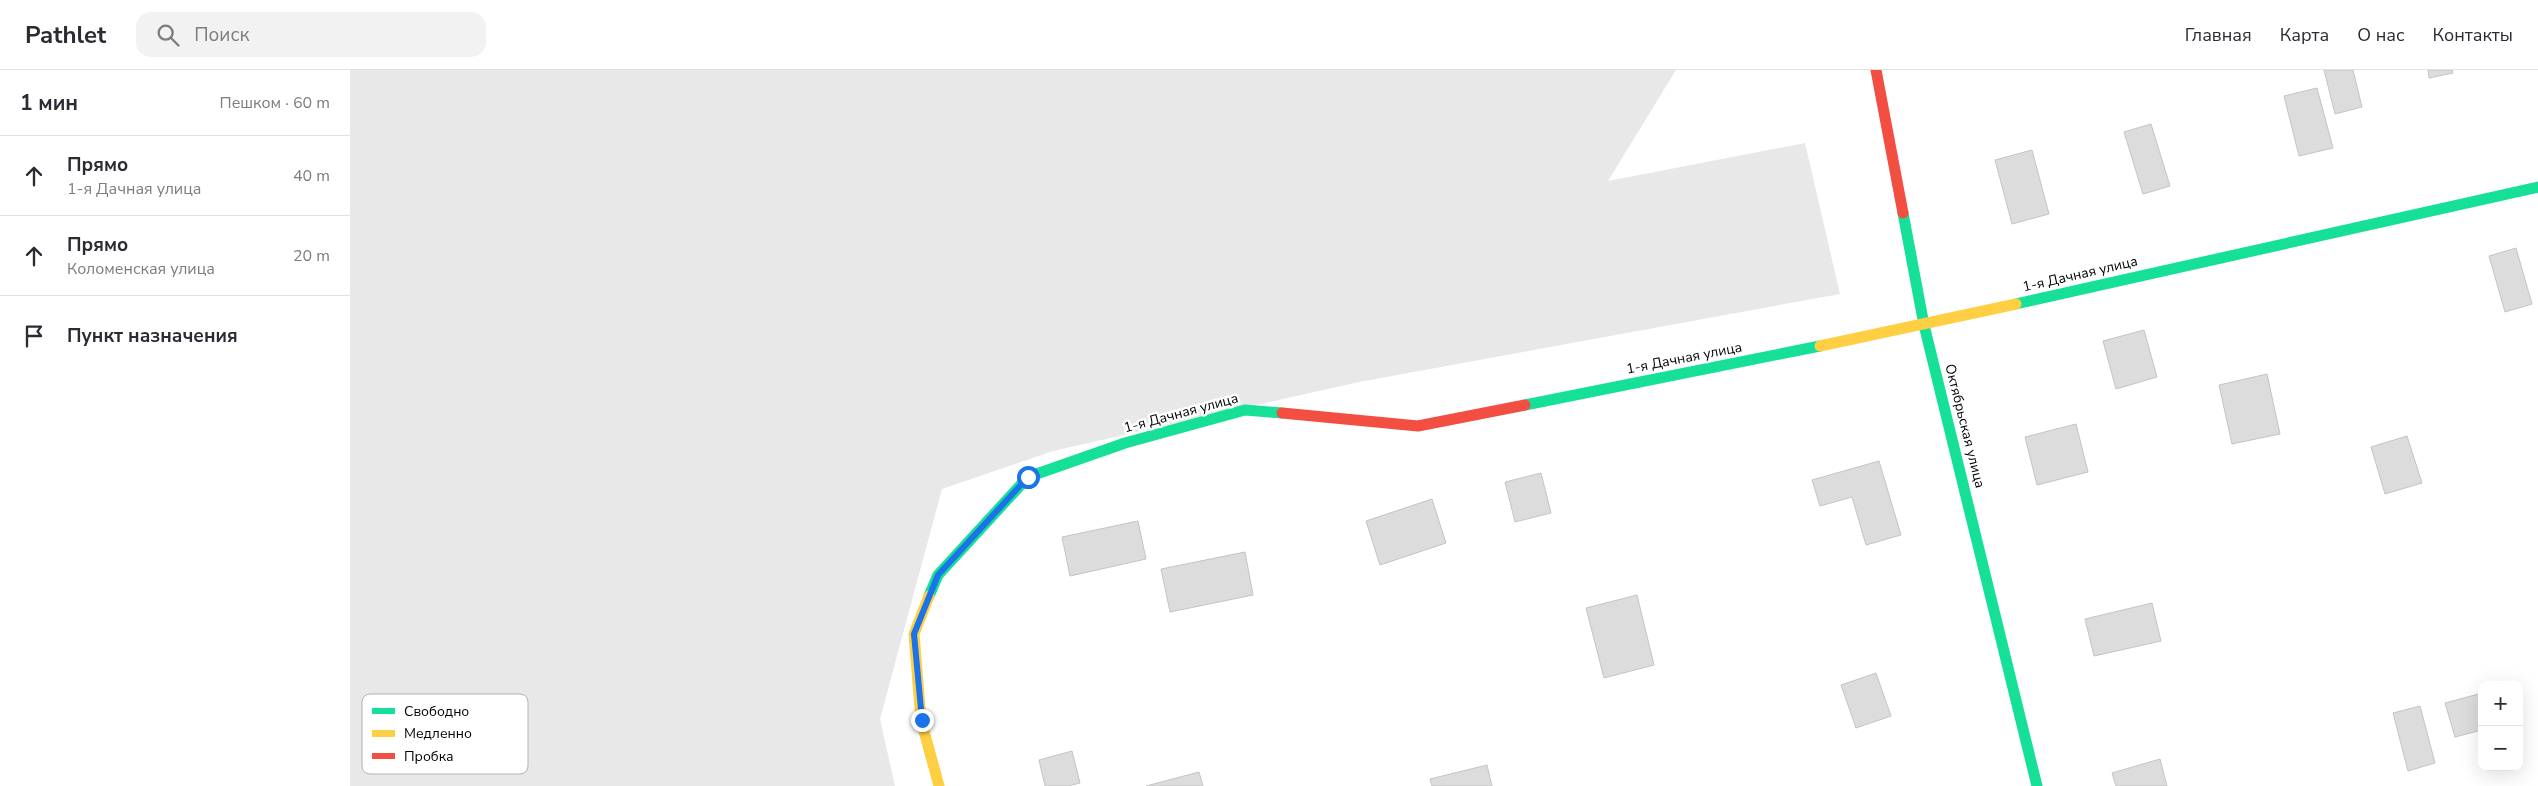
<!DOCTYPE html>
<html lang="ru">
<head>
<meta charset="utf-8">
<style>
	body { margin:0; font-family:"Nunito Sans",sans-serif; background:#f2f2f3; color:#2b2b33 }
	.controls { position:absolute; right:15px; bottom:15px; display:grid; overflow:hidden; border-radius:10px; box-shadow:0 5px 20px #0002 }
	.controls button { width:45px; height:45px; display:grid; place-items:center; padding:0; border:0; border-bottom:1px solid #e1e1e2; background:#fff; color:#2b2b33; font:25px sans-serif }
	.stop { position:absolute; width:15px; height:15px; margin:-11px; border:4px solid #1a73e8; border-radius:50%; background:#fff }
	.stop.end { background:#1a73e8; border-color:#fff; box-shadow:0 1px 5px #0008 }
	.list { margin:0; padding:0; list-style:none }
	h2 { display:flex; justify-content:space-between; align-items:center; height:65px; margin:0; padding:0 20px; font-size:21px }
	h2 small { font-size:16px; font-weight:400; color:#7c7c81 }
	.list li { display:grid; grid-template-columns:32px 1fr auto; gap:15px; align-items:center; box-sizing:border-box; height:80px; padding:0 20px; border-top:1px solid #e1e1e2 }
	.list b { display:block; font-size:19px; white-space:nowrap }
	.list p { margin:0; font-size:16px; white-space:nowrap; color:#7c7c81 }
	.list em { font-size:16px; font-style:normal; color:#7c7c81 }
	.icon { flex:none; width:28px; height:28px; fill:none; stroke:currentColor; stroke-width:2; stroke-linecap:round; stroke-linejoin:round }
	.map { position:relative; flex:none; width:2188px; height:716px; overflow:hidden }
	header { display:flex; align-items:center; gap:30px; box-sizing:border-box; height:70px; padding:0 25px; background:#fff; border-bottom:1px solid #e1e1e2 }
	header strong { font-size:24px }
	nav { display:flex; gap:28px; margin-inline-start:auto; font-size:18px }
	.search { width:350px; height:45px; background:#f2f2f3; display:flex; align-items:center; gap:12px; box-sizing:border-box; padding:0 18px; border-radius:15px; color:#7c7c81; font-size:19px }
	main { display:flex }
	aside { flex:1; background:#fff }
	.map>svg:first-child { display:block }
</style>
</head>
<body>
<header>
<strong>Pathlet</strong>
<div class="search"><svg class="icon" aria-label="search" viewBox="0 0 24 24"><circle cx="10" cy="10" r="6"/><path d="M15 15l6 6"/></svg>Поиск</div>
<nav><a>Главная</a><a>Карта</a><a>О нас</a><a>Контакты</a></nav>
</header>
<main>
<aside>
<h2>1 мин<small>Пешком · 60 m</small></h2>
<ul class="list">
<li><svg class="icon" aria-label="ahead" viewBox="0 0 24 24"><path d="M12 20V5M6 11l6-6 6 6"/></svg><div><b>Прямо</b><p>1-я Дачная улица</p></div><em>40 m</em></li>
<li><svg class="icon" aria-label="ahead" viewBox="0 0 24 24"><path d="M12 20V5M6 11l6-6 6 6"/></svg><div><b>Прямо</b><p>Коломенская улица</p></div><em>20 m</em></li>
<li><svg class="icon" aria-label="arrive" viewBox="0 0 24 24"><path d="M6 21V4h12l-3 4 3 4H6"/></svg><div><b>Пункт назначения</b></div></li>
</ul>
</aside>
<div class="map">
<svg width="2188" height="716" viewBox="0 0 2188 716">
	<rect width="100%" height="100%" fill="#fff"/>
	<path fill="#e8e8e8" d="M 0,0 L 1326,0 L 1258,111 L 1455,73 L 1490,224 L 1009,312 L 703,381 L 592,419 L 530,649 L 545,716 L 0,716 Z"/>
	<path fill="#dcdcdc" stroke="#c4c4c4" d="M 1974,0 L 2003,0 L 2012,37 L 1985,44 Z
		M 2078,0 L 2102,0 L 2103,3 L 2079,8 Z
		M 1967,18 L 1983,78 L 1949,86 L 1934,26 Z
		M 1801,54 L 1820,116 L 1793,124 L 1774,62 Z
		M 1682,80 L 1699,144 L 1662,154 L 1645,90 Z
		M 2166,178 L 2182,234 L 2155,242 L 2139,186 Z
		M 1794,260 L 1807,307 L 1766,319 L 1753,271 Z
		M 1917,304 L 1930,364 L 1882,374 L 1869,315 Z
		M 1726,354 L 1738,402 L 1687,415 L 1675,367 Z
		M 2057,366 L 2072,413 L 2035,424 L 2021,377 Z
		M 1529,391 L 1551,465 L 1516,475 L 1502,427 L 1470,436 L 1462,410 Z
		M 1191,403 L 1201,443 L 1165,452 L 1155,412 Z
		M 1082,429 L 1096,473 L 1030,495 L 1016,451 Z
		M 788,451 L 796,489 L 720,506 L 712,467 Z
		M 895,482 L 903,525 L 820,542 L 811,499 Z
		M 1287,525 L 1304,595 L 1254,608 L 1236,538 Z
		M 1802,533 L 1811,571 L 1744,586 L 1735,549 Z
		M 1526,603 L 1541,646 L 1506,658 L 1491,615 Z
		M 2132,623 L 2132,660 L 2105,667 L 2095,633 Z
		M 2070,636 L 2085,693 L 2058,701 L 2043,643 Z
		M 722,681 L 730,713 L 718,716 L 695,716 L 689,690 Z
		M 1810,689 L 1817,716 L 1766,716 L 1762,703 Z
		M 1137,695 L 1142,716 L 1082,716 L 1080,709 Z
		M 849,702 L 853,716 L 796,716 Z"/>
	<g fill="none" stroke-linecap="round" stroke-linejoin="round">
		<path stroke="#16e098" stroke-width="11" d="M 1553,143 L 1574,255 L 1687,716
			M 1666,234 L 2188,117
			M 1175,335 L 1470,276
			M 579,526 L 588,505 L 678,407 L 775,373 L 895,340 L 932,343"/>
		<path stroke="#ffcf43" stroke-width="11" d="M 1470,276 L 1666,234
			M 579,526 L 564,564 L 571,650 L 589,716"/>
		<path stroke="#f24e42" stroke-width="11" d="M 1526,0 L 1553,143
			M 932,343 L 1068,356 L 1175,335"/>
	</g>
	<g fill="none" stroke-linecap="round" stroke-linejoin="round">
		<path stroke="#1a73e8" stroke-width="6" d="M 572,650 L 564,564 L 588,505 L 678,407"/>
	</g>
	<g text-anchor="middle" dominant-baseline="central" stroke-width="5" stroke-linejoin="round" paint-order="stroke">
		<g font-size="14" fill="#000" stroke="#fff">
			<text transform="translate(1730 204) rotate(-13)">1-я Дачная улица</text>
			<text transform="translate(1334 288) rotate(-11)">1-я Дачная улица</text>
			<text transform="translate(831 343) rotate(-15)">1-я Дачная улица</text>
			<text transform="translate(1615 356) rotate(76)">Октябрьская улица</text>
		</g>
	</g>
	<rect x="12" y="624" width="166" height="80" rx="8" fill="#fff" stroke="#b2b2b2" stroke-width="1"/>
	<rect x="22" y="638" width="23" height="6" fill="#16e098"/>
	<rect x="22" y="660" width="23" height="7" fill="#ffcf43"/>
	<rect x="22" y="683" width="23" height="6" fill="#f24e42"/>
	<g font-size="14" fill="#000">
		<text x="54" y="646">Свободно</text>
		<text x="54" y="668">Медленно</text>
		<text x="54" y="691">Пробка</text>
	</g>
</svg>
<div class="controls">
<button>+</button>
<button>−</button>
</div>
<div class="stop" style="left:678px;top:407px"></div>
<div class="stop end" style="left:572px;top:650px"></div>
</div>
</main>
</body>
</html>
